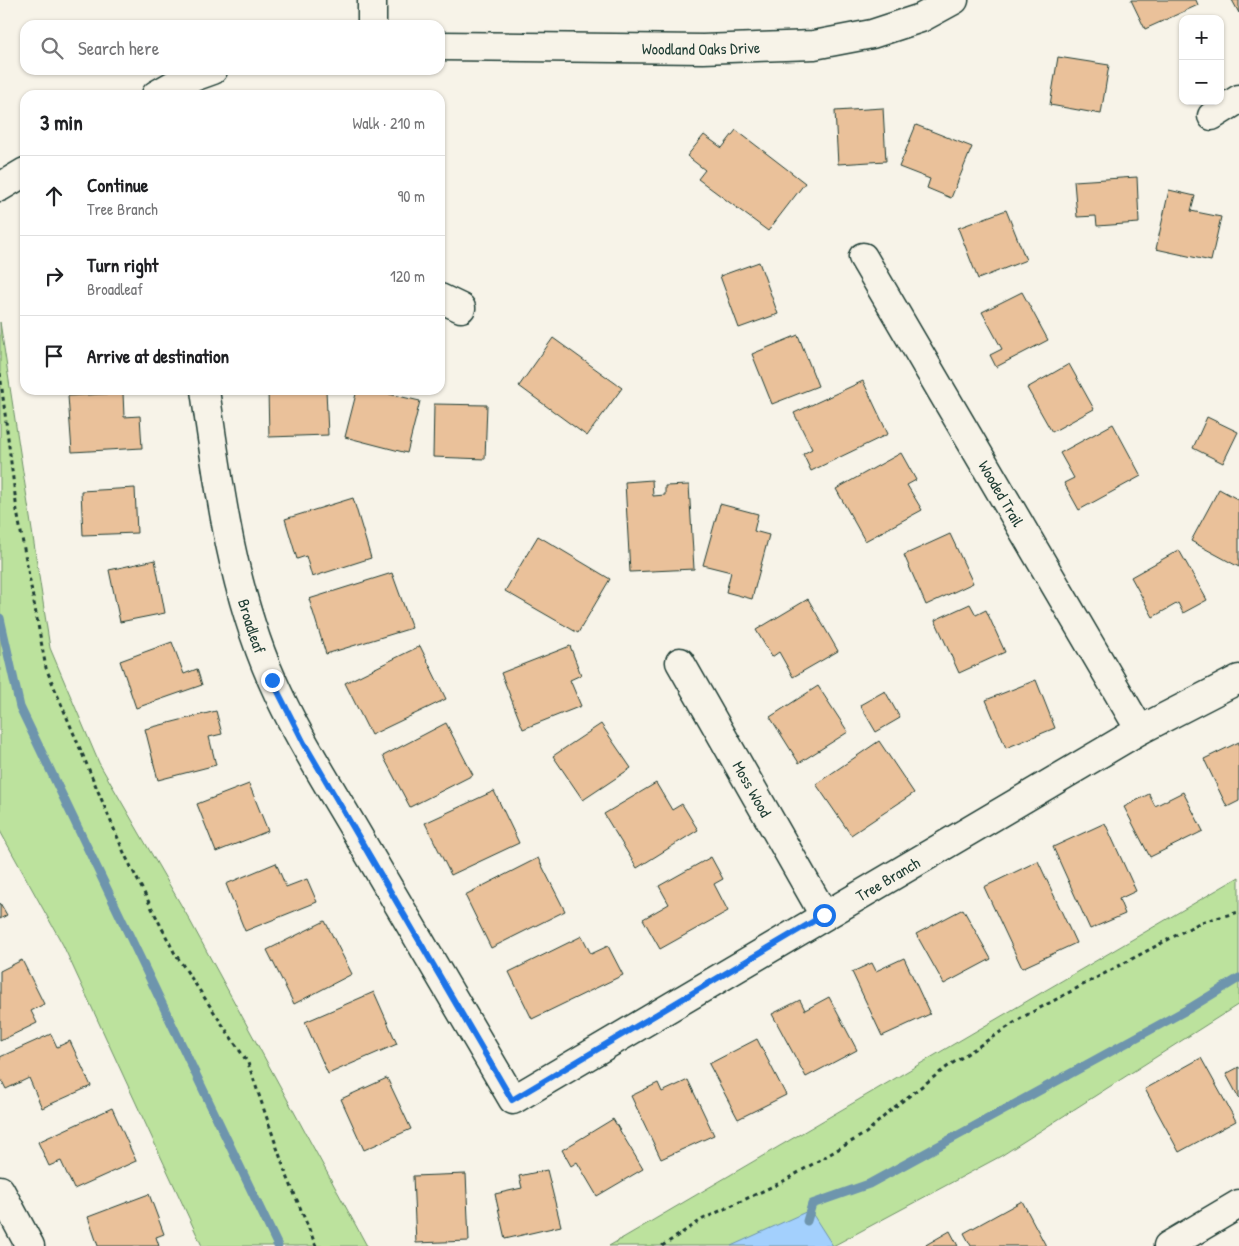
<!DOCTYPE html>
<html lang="en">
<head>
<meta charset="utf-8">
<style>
	body { margin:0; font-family:"Patrick Hand",sans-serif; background:#f2f2f2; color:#202124 }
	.controls { position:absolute; right:15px; top:15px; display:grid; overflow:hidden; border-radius:10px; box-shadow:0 1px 4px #0004 }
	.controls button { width:45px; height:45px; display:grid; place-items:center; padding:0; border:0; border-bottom:1px solid #e0e0e0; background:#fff; color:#202124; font:25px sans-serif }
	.stop { position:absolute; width:15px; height:15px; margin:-11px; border:4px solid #1a73e8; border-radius:50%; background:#fff }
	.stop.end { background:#1a73e8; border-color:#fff; box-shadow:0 1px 5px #0008 }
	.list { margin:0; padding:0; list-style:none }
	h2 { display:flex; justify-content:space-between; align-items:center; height:65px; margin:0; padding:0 20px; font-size:21px }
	h2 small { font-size:16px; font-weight:400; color:#757577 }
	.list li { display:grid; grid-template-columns:32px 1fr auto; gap:15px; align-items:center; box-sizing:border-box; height:80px; padding:0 20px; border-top:1px solid #e0e0e0 }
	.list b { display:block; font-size:19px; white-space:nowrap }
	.list p { margin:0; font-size:16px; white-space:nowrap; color:#757577 }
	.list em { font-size:16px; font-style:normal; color:#757577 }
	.icon { flex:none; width:28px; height:28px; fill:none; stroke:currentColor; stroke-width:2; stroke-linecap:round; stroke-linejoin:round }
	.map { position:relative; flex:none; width:1239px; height:1246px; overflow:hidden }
	.search { position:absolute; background:#fff; box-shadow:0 1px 4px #0004; left:20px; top:20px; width:425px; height:55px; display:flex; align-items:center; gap:12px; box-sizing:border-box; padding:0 18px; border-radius:15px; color:#757577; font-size:19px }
	.panel { position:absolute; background:#fff; box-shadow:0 1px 4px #0004; left:20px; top:90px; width:425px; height:305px; border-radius:15px }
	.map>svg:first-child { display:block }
</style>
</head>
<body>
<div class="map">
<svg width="1239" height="1246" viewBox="0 0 1239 1246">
	<rect width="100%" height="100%" fill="#f7f3e8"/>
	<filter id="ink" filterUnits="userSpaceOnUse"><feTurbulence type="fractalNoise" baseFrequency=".02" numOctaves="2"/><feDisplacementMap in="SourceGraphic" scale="10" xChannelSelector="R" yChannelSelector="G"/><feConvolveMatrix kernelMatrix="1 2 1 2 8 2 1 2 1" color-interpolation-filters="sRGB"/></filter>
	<g filter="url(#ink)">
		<path fill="#bce29d" stroke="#6e9068" d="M 0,322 L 50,648 L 99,763 L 188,917 L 367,1246 L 202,1246 L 63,945 L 0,831 Z
			M 1239,877 L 1239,1004 L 1001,1156 L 833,1246 L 609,1246 Z"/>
		<path fill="#a3d0fd" stroke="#6e95ad" d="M 810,1210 L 833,1246 L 731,1246 Z"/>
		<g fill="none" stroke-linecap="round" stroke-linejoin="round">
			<path stroke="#6e95ad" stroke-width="9" d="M 0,618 L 20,707 L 278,1246
				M 807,1221 L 812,1204 L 869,1184 L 1190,1008 L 1239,978"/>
		</g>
		<path fill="#eac19a" stroke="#1f3d34" d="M 1131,0 L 1196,0 L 1198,5 L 1145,29 Z
			M 1232,0 L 1239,0 L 1239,13 Z
			M 1058,57 L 1109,65 L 1101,114 L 1050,105 Z
			M 883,108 L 886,161 L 838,164 L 835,111 Z
			M 916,125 L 972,147 L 951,198 L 927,188 L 930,179 L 899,167 Z
			M 736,130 L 805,183 L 768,231 L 698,179 L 705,170 L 687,156 L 704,135 L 722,148 Z
			M 1137,177 L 1139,223 L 1097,226 L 1096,216 L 1077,217 L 1074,181 Z
			M 1169,190 L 1195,196 L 1191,211 L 1221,217 L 1211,261 L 1156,249 Z
			M 1006,210 L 1026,260 L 978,279 L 958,228 Z
			M 759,262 L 778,314 L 739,328 L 720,276 Z
			M 1022,292 L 1048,340 L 996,367 L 990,355 L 1002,349 L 982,312 Z
			M 798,335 L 818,386 L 772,404 L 752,354 Z
			M 553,338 L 622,388 L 587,436 L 519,386 Z
			M 1069,364 L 1094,409 L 1052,432 L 1027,388 Z
			M 863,381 L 888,434 L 811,471 L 803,454 L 812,449 L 794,413 Z
			M 268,390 L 326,390 L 328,435 L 269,437 Z
			M 357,390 L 389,390 L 389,394 L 420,401 L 407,453 L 345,437 Z
			M 123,393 L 124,417 L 140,416 L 142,448 L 72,452 L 68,396 Z
			M 434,404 L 487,405 L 485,459 L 433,457 Z
			M 1207,417 L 1238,432 L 1223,463 L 1193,448 Z
			M 1113,424 L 1141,476 L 1079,510 L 1064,483 L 1074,478 L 1060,453 Z
			M 901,453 L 916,480 L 907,485 L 922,510 L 865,541 L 836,489 Z
			M 652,480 L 653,496 L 665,495 L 665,486 L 689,485 L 694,569 L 630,572 L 625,482 Z
			M 135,488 L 137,533 L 83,535 L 81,491 Z
			M 1219,489 L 1239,500 L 1239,567 L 1191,541 Z
			M 353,498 L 371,558 L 312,577 L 306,556 L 297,559 L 285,519 Z
			M 720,504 L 758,514 L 754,531 L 769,535 L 752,599 L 726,592 L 731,572 L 703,565 Z
			M 950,534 L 973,583 L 926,605 L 904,555 Z
			M 538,536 L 610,579 L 578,633 L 505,591 Z
			M 1179,550 L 1207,600 L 1183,613 L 1178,603 L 1153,617 L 1131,577 Z
			M 155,560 L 165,613 L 120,622 L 109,570 Z
			M 392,573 L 412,628 L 326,654 L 309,599 Z
			M 808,599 L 838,651 L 793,677 L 779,652 L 772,657 L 756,630 Z
			M 970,604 L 976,615 L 986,610 L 1005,652 L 959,673 L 935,620 Z
			M 172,642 L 184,674 L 197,669 L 202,685 L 136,708 L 120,661 Z
			M 420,646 L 446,699 L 371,735 L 345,683 Z
			M 570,646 L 581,675 L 570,680 L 581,706 L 523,729 L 501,673 Z
			M 1036,680 L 1055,728 L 1006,748 L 986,700 Z
			M 818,686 L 848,732 L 799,763 L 770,717 Z
			M 885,691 L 900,718 L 876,732 L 860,705 Z
			M 216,711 L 222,734 L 209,737 L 216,765 L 158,780 L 145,729 Z
			M 446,723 L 473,775 L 410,807 L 383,756 Z
			M 601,724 L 631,768 L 583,800 L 553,756 Z
			M 879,741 L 914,793 L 851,835 L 816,784 Z
			M 1239,742 L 1239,801 L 1227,807 L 1204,759 Z
			M 656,783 L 672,810 L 682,804 L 698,830 L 637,868 L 604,814 Z
			M 249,784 L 268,831 L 216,852 L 197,804 Z
			M 494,791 L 519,843 L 451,875 L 425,823 Z
			M 1183,792 L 1203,831 L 1150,857 L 1124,807 L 1149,794 L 1155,806 Z
			M 1105,823 L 1136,891 L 1119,899 L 1125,914 L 1090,929 L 1053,847 Z
			M 711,857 L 723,879 L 714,884 L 728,911 L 660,949 L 643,919 L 669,904 L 659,886 Z
			M 538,858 L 565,911 L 491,948 L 465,895 Z
			M 1038,861 L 1076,943 L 1022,968 L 984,887 Z
			M 276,863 L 286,887 L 307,879 L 317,902 L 245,931 L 226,884 Z
			M 0,903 L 7,915 L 0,919 Z
			M 963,909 L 991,959 L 944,984 L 916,934 Z
			M 325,921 L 352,974 L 294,1004 L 267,950 Z
			M 582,936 L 591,954 L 608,946 L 623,975 L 532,1019 L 509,972 Z
			M 904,958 L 930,1014 L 882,1036 L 852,972 L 872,963 L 876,971 Z
			M 22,960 L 44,1004 L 31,1011 L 37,1023 L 0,1041 L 0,971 Z
			M 374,992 L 397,1044 L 328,1074 L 305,1022 Z
			M 829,997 L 857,1050 L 806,1077 L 772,1014 L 800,1000 L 805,1010 Z
			M 51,1034 L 57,1047 L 70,1041 L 91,1086 L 42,1108 L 29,1078 L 6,1089 L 0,1077 L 0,1057 Z
			M 757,1039 L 786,1095 L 738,1119 L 709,1064 Z
			M 1201,1058 L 1236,1121 L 1179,1152 L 1145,1089 Z
			M 1239,1067 L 1239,1098 L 1226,1074 Z
			M 387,1078 L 411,1129 L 364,1150 L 341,1099 Z
			M 688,1080 L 714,1135 L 661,1159 L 631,1096 L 658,1083 L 662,1092 Z
			M 112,1108 L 136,1161 L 74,1189 L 61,1161 L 49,1166 L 38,1142 Z
			M 613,1119 L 643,1169 L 597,1196 L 577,1162 L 571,1166 L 562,1150 Z
			M 547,1170 L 561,1226 L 505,1239 L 495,1194 L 522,1188 L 519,1176 Z
			M 466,1174 L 469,1241 L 416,1243 L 413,1176 Z
			M 149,1194 L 164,1234 L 156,1237 L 159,1246 L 98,1246 L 88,1217 Z
			M 1022,1201 L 1046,1246 L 971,1246 L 964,1233 Z
			M 950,1231 L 958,1246 L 924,1246 Z"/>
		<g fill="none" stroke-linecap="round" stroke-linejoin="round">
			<defs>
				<g id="street">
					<path d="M 372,25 L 372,0"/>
					<path d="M 1212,116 L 1239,99"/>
					<path id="s1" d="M 863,257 L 1140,730"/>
					<path d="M 440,298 L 461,308"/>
					<path id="s2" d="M 205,390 C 219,488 232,589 272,680 C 296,735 330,787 360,839 C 411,926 462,1013 513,1100 L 1140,730 L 1239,679"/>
					<path id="s3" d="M 680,662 L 824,915"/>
					<path d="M 0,1190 L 30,1246"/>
					<path d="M 1168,1246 L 1239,1204"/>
				</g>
				<g id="secondary">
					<path id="s4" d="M 440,46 L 703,49 L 814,45 L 872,34 L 921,18 L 954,0"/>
					<path d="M 156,95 L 177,83 L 213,70"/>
					<path d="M 0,187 L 25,172"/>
				</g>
			</defs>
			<use href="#street" stroke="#1f3d34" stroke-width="31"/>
			<use href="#secondary" stroke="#1f3d34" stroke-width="31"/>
			<path stroke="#1f3d34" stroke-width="3" stroke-dasharray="4 4" stroke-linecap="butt" d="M 0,373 L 17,511 L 46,668 L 125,855 L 174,952 L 248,1063 L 285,1171 L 316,1246
				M 662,1246 L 703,1219 L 782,1182 L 866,1133 L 892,1109 L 947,1067 L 1023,1017 L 1201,922 L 1239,912"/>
			<use href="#street" stroke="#f7f3e8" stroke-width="28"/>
			<use href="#secondary" stroke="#f7f3e8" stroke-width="28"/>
		</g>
	</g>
	<g fill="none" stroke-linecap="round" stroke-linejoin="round" filter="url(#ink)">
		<path stroke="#1a73e8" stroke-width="6" d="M 272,680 L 304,743 L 512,1100 L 824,915"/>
	</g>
	<g text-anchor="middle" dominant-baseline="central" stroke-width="4.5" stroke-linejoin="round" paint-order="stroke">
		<g font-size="16" fill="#1f3d34" stroke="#f7f3e8">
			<text stroke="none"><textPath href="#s4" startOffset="261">Woodland Oaks Drive</textPath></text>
			<text stroke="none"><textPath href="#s1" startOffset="274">Wooded Trail</textPath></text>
			<text stroke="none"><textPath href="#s2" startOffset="241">Broadleaf</textPath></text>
			<text stroke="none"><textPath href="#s3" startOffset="146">Moss Wood</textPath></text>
			<text stroke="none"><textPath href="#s2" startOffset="1218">Tree Branch</textPath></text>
		</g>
	</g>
</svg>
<div class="controls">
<button>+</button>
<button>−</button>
</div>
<div class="stop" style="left:824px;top:915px"></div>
<div class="stop end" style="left:272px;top:680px"></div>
<div class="search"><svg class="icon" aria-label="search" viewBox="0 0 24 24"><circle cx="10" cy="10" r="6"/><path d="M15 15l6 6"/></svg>Search here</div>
<section class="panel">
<h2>3 min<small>Walk · 210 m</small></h2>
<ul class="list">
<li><svg class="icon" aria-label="ahead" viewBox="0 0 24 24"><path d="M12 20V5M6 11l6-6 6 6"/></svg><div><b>Continue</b><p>Tree Branch</p></div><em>90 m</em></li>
<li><svg class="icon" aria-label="right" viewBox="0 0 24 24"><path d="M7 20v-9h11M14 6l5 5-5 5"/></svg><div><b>Turn right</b><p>Broadleaf</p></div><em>120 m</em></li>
<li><svg class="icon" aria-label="arrive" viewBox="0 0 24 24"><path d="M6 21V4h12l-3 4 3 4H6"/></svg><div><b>Arrive at destination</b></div></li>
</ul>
</section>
</div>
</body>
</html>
